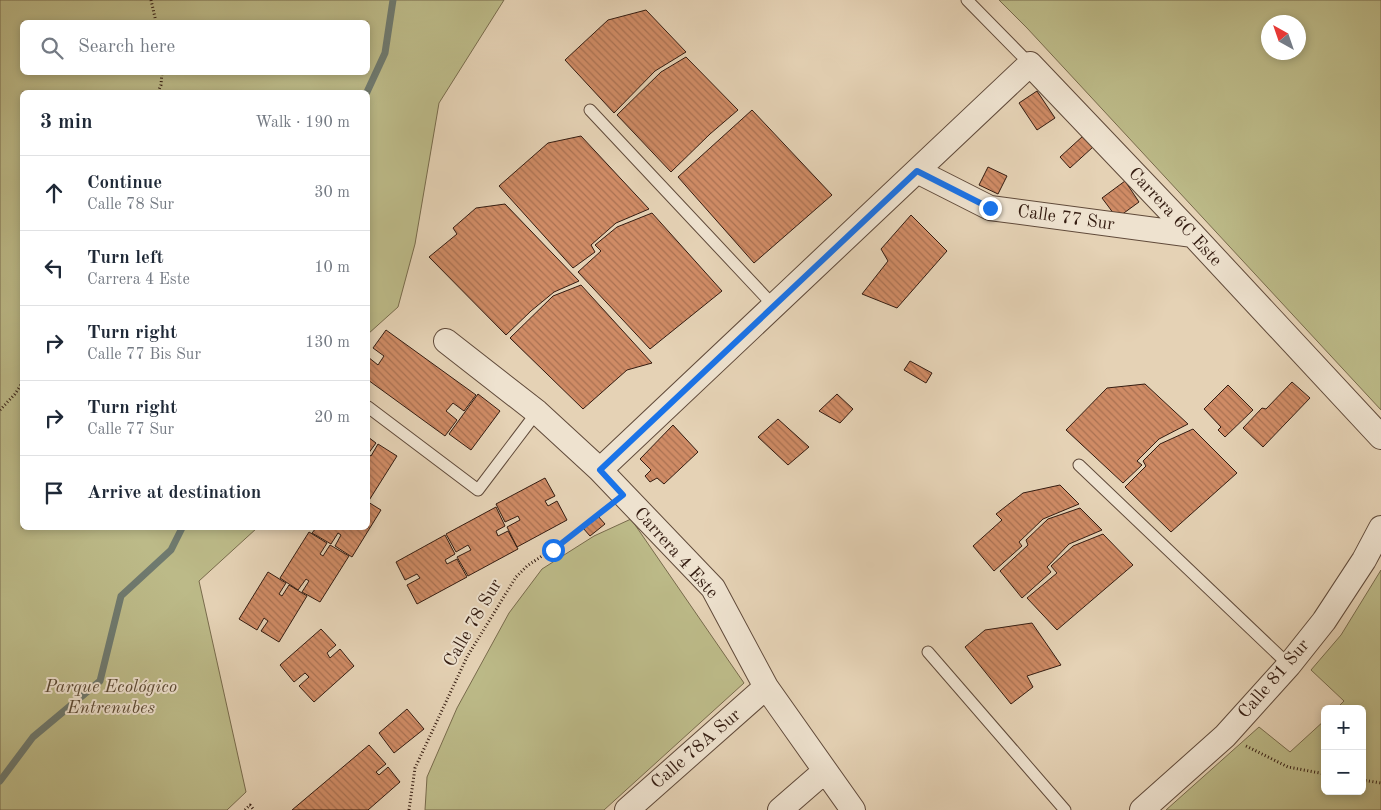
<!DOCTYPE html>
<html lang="en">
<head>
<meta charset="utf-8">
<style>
	body { margin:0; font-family:"Old Standard TT",serif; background:#f2f2f3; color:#1f2937 }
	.controls { position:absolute; right:15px; bottom:15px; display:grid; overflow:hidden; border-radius:8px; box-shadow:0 2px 8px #0003 }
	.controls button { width:45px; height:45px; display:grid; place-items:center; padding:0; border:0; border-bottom:1px solid #e0e1e3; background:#fff; color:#1f2937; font:25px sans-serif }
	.compass { position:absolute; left:1261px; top:15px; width:45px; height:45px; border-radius:50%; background:#fff; box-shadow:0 2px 8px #0003; rotate:320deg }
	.stop { position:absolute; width:15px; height:15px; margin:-11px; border:4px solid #1a73e8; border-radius:50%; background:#fff }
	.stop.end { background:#1a73e8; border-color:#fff; box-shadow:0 1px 5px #0008 }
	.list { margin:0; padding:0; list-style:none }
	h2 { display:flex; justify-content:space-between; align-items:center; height:65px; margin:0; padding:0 20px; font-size:21px }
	h2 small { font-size:16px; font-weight:400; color:#747a83 }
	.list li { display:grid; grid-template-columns:32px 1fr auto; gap:15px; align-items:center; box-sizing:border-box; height:75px; padding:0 20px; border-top:1px solid #e0e1e3 }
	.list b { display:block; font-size:19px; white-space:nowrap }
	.list p { margin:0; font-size:16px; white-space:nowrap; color:#747a83 }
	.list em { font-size:16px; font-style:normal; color:#747a83 }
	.icon { flex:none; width:28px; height:28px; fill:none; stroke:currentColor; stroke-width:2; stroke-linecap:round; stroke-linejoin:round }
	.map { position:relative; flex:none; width:1381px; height:810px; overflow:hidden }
	.search { position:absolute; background:#fff; box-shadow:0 2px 8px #0003; left:20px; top:20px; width:350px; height:55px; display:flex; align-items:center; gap:12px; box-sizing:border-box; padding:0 18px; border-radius:8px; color:#747a83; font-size:19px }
	.panel { position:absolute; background:#fff; box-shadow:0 2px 8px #0003; left:20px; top:90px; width:350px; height:440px; border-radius:8px }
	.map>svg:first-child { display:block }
</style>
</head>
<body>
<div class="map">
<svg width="1381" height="810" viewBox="0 0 1381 810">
	<defs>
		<pattern id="building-back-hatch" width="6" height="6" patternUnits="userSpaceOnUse" patternTransform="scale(1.25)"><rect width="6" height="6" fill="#cf8b65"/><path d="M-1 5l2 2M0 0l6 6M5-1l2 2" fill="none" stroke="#a97152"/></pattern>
	</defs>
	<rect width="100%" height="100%" fill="#e5d2b5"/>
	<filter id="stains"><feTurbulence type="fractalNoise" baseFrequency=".004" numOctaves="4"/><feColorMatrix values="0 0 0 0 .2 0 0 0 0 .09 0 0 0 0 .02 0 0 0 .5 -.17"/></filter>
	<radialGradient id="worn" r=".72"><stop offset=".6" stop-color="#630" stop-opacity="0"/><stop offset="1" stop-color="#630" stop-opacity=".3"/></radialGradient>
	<path fill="#bcba88" stroke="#786b4c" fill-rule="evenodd" d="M 0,0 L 504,0 L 439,103 L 415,244 L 398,307 L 368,334 L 368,92 L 22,92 L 22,528 L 257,528 L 199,581 L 246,792 L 227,810 L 0,810 ZM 368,22 L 368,72 L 22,72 L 22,22 Z
		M 999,0 L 1381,0 L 1381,410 L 1027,28 ZM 1298,22 L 1298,52 L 1268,52 L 1268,22 Z
		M 631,519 L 744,683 L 604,810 L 425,810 L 427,777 L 457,708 L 509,613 L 542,569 L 594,536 Z
		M 1381,570 L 1381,810 L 1166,810 L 1259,727 L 1290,752 L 1325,720 L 1325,791 L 1362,791 L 1362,709 L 1336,709 L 1344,701 L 1311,670 L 1341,635 Z"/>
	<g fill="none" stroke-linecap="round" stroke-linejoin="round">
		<path stroke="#6f7a6f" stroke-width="7" d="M 367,92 L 385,53 L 393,0
			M 0,781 L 33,737 L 100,681 L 121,596 L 171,550 L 182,528"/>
	</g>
	<path fill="url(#building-back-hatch)" stroke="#341c11" d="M 646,10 L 686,52 L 655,71 L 614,113 L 565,60 L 608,20 Z
		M 686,57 L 738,110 L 710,134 L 671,172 L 617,115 L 661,72 Z
		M 1037,91 L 1055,118 L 1037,130 L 1019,103 Z
		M 752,110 L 832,195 L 754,263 L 678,177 Z
		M 581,136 L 649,209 L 616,223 L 591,245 L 595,252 L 573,268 L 499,186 L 548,143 Z
		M 1083,136 L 1093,147 L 1070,168 L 1060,157 Z
		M 988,167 L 1007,176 L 998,194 L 979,185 Z
		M 1125,181 L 1139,202 L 1117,218 L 1102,198 Z
		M 505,204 L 579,281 L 554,292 L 531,311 L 506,335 L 429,257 L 457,234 L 453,228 L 476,208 Z
		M 652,213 L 722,291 L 650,349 L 578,272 L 601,251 L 595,245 L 617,227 Z
		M 911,215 L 947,251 L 897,308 L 862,294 L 888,261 L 881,249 Z
		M 581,285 L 652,363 L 627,370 L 583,409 L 510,338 L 553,296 Z
		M 386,330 L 476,395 L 464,411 L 453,403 L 446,411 L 457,420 L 445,436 L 368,380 L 368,357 L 378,365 L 384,356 L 373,348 Z
		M 910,361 L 932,373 L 926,383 L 904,370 Z
		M 1292,382 L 1310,398 L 1263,447 L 1243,428 L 1262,408 L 1266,409 Z
		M 1145,384 L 1188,424 L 1159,439 L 1137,461 L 1142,465 L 1123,483 L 1066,430 L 1107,388 Z
		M 1228,385 L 1253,410 L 1225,437 L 1218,430 L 1221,427 L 1204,409 Z
		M 478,394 L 500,411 L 471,450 L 449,434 Z
		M 837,394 L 853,409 L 840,423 L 819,411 Z
		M 778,419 L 809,447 L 788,465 L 758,437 Z
		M 673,425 L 698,452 L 664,484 L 657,478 L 650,482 L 645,476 L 651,470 L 640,459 Z
		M 1193,429 L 1237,473 L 1171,532 L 1125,487 L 1146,466 L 1143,461 L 1160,444 Z
		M 368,437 L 376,443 L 368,454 L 371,456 L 378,444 L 397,456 L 368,502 Z
		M 545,478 L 555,496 L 545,501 L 548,506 L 557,501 L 567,520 L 517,547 L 507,527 L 520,520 L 518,516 L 505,522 L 496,504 Z
		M 1060,485 L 1079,504 L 1043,519 L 1019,542 L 1022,546 L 994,571 L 973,546 L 1002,520 L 996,514 L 1023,493 Z
		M 368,502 L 381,510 L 352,557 L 335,546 L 341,535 L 338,533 L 331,544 L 312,533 L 316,528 L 368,528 Z
		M 496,507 L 505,526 L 496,531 L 498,536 L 508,531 L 518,549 L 468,576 L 457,557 L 471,550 L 468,545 L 456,552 L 446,534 Z
		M 1080,508 L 1102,530 L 1069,544 L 1047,567 L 1051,572 L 1022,598 L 1000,571 L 1028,545 L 1026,540 L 1048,519 Z
		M 598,516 L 605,524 L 590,536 L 583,528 Z
		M 309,532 L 327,543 L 320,554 L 323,556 L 330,545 L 349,556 L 320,602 L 302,592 L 309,581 L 306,579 L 298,590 L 280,578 Z
		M 1103,534 L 1133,565 L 1057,630 L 1027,598 L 1057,573 L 1051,566 L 1073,546 Z
		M 445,535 L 455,554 L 445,560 L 447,564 L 457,559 L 467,577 L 417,604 L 407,585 L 420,578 L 417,574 L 405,580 L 396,562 Z
		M 268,572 L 286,583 L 279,594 L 282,596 L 289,585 L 307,596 L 279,642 L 261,631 L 268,621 L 264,618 L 257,630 L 239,619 Z
		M 1032,623 L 1061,665 L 1027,676 L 1033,687 L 1011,704 L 965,647 L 985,630 Z
		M 321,629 L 336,645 L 327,653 L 330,658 L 340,649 L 354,666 L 314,702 L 299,686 L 309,677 L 305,673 L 294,682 L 280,665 Z
		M 407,709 L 424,729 L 394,753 L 379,733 Z
		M 369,745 L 386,764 L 376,772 L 379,775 L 388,767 L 400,782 L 368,810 L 292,810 Z"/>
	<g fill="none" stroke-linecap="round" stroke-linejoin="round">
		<defs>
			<path id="service" d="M 967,0 L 1030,64
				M 590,110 L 774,306
				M 368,407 L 478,490 L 537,412
				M 1079,465 L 1289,665
				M 928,652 L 1065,810"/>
			<path id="minor" d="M 917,171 L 990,208 L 1193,235
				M 446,341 L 537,412 L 600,470 L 713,588 L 766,687 L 853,810
				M 600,470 L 1030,64 L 1193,235 L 1381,437
				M 627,810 L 766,687
				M 780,810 L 825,771
				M 1142,810 L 1225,736 L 1289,665 L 1324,621 L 1364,560 L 1381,528"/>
		</defs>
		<use href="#service" stroke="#604a3a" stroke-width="13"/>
		<use href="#minor" stroke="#604a3a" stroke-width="26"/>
		<path stroke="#341c11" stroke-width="3" stroke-dasharray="1 2.5" stroke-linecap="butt" d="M 151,0 L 156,22
			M 158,92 L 161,85 L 162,72
			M 0,410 L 15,394 L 22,383
			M 1246,746 L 1288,767 L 1325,774
			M 1362,780 L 1381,783
			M 245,810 L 250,805 L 254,810
			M 409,810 L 415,768 L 467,657 L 516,577 L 527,566 L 567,539 L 606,509"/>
		<use href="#service" stroke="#eee2cf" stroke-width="11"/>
		<use href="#minor" stroke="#eee2cf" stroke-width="24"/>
	</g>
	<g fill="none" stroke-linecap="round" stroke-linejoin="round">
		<path stroke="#1a73e8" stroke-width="6" d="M 553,550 L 623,495 L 600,470 L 917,171 L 990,208"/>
	</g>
	<g text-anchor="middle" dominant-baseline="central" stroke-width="4" stroke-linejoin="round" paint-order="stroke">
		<g font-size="18" fill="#341c11" stroke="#eee2cf">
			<text transform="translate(1175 217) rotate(47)">Carrera 6C Este</text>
			<text transform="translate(1066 218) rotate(8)">Calle 77 Sur</text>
			<text transform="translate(676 553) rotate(48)">Carrera 4 Este</text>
			<text transform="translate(473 623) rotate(-60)">Calle 78 Sur</text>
			<text transform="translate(1274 679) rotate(-49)">Calle 81 Sur</text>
			<text transform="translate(696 749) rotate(-41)">Calle 78A Sur</text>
		</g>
		<g font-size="18" font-style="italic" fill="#5d4b35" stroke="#eee2cf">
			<text x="111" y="687">Parque Ecológico<tspan x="111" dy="21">Entrenubes</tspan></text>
		</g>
	</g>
	<rect width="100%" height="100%" filter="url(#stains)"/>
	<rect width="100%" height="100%" fill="url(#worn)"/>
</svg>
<div class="controls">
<button>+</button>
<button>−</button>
</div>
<svg class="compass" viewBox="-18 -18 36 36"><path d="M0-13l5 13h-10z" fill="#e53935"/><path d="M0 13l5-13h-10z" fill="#747a83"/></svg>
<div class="stop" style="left:553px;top:550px"></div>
<div class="stop end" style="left:990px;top:208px"></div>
<div class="search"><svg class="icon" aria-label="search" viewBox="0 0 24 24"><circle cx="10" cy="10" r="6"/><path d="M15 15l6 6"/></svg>Search here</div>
<section class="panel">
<h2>3 min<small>Walk · 190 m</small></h2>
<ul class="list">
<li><svg class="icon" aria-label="ahead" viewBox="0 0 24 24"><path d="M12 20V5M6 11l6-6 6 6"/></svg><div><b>Continue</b><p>Calle 78 Sur</p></div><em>30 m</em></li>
<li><svg class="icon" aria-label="left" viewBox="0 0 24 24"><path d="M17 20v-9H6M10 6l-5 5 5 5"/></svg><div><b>Turn left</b><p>Carrera 4 Este</p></div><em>10 m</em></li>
<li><svg class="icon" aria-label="right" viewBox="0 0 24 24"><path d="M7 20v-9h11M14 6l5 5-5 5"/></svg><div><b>Turn right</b><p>Calle 77 Bis Sur</p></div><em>130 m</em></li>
<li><svg class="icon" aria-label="right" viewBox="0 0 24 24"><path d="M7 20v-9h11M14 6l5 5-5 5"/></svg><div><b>Turn right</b><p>Calle 77 Sur</p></div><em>20 m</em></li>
<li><svg class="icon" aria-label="arrive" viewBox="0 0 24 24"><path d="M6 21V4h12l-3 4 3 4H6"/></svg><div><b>Arrive at destination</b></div></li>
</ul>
</section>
</div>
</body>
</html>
